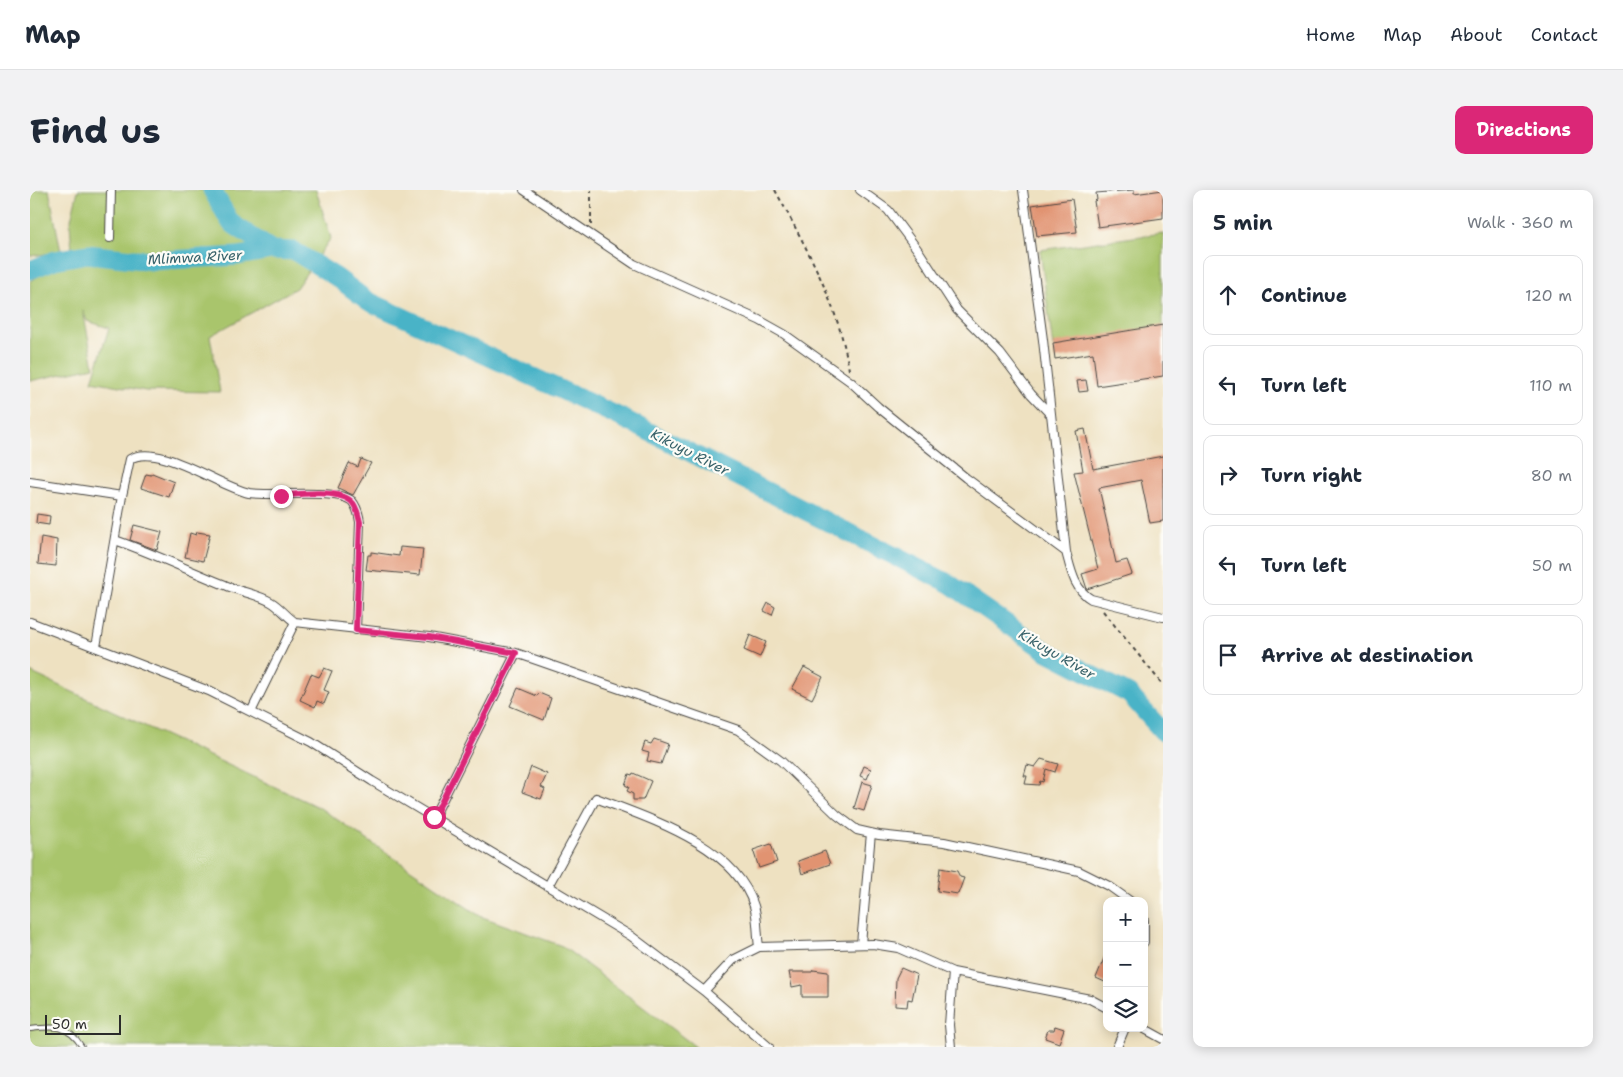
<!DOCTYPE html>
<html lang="en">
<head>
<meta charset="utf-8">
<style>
	body { margin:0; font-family:"Shantell Sans",sans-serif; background:#f2f2f3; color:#1f2937 }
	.controls { position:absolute; right:15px; bottom:15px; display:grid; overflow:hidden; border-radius:10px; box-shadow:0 2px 12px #0003 }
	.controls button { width:45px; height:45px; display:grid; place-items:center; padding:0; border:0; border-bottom:1px solid #e0e1e3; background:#fff; color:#1f2937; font:25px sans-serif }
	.scale { position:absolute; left:15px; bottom:12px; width:76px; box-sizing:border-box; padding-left:5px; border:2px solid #2b2b2b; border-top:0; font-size:14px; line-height:18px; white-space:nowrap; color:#2b2b2b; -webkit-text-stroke:4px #fdfcf7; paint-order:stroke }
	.stop { position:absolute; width:15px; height:15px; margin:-11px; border:4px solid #db2777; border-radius:50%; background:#fff }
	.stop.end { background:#db2777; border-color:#fff; box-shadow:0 1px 5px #0008 }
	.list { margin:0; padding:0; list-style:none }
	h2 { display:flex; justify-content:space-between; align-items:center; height:65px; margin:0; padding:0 20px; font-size:21px }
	h2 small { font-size:16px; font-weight:400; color:#747a83 }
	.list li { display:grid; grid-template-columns:32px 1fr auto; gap:15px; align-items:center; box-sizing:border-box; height:80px; margin:0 10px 10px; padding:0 10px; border:1px solid #e0e1e3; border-radius:10px }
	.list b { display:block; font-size:19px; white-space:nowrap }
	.list em { font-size:16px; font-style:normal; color:#747a83 }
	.icon { flex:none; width:28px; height:28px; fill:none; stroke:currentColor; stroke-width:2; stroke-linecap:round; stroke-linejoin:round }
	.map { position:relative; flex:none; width:1133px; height:857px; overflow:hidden; border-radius:10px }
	header { display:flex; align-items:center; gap:30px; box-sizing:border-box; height:70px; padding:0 25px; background:#fff; border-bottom:1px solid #e0e1e3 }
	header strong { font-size:24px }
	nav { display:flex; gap:28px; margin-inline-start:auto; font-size:18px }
	.intro { display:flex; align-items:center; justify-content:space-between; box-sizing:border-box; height:120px; padding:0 30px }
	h1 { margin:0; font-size:35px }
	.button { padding:12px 22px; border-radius:10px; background:#db2777; color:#fff; font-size:18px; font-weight:700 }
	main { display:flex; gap:30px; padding:0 30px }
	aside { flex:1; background:#fff; border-radius:10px; box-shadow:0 2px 12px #0003 }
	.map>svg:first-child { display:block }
</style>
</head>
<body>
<header>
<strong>Map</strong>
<nav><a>Home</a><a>Map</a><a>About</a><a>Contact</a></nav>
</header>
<div class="intro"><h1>Find us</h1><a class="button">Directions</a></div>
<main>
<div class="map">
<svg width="1133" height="857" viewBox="0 0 1133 857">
	<rect width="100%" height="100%" fill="#fdfcf7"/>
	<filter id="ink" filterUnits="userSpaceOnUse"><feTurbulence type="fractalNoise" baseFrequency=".02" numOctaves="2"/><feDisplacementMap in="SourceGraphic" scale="10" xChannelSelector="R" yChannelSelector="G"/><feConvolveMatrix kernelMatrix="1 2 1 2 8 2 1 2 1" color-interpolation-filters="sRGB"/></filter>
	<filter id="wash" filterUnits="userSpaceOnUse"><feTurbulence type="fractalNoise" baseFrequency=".0096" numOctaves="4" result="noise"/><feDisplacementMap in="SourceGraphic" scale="20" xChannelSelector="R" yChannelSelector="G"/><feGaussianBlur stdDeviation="1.12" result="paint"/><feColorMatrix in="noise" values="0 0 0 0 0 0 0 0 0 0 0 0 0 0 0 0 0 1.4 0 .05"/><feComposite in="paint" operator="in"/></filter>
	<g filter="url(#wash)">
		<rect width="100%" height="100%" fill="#eee1c1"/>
		<path fill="#a9c56c" stroke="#6a784c" d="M 0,0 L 19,0 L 31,62 L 0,66 Z
			M 48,0 L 286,0 L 301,48 L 266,98 L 180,146 L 190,202 L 116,201 L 62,191 L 79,138 L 57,131 L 53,121 L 64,177 L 0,191 L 0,91 L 17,81 L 43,74 L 40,34 Z
			M 1133,43 L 1133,142 L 1023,157 L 1010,60 Z
			M 0,482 L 290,618 L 450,726 L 532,756 L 666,857 L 0,857 Z"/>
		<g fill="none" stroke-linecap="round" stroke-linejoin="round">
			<path stroke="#49b3c7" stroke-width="19" d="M 182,0 L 201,33 L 242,60 L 264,61 L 306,87 L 338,111 L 592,228 L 920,394 L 1016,461 L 1099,504 L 1133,542
				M 0,80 L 25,70 L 57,64 L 122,71 L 208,66 L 242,60"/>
		</g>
		<g id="blocks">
			<path fill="#e19371" d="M 1104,0 L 1104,4 L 1133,0 L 1133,28 L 1068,37 L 1064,11 L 1067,10 L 1066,3 Z
				M 1042,9 L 1047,42 L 1007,46 L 1002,15 Z
				M 1133,135 L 1133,186 L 1067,196 L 1063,163 L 1025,169 L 1023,153 Z
				M 1056,190 L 1058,201 L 1049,202 L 1047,191 Z
				M 1055,239 L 1063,279 L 1133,266 L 1133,331 L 1120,333 L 1111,290 L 1069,298 L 1086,373 L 1097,370 L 1102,384 L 1057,399 L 1052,384 L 1068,379 L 1044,282 L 1053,281 L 1046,241 Z
				M 331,269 L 341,273 L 323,305 L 308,298 L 319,273 L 328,277 Z
				M 122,283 L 144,292 L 139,307 L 111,298 L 116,284 L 121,285 Z
				M 7,324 L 20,326 L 19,335 L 6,333 Z
				M 104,335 L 132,342 L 127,360 L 100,350 Z
				M 167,342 L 180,344 L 173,371 L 155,367 L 160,343 L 166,345 Z
				M 11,347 L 27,350 L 26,376 L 8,374 Z
				M 370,357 L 393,359 L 390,385 L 336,380 L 338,365 L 341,365 L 341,362 L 369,366 Z
				M 738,413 L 745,417 L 742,425 L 734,421 Z
				M 720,445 L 736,452 L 730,467 L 714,460 Z
				M 774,477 L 793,487 L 782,509 L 762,499 Z
				M 294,478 L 302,481 L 294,500 L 299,502 L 294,514 L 287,511 L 285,517 L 270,510 L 281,484 L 289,487 Z
				M 488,498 L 507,506 L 509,503 L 521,508 L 514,530 L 480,516 Z
				M 624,549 L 638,554 L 631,574 L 617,571 L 619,563 L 612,561 L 615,552 L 621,554 Z
				M 1011,569 L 1028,574 L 1025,582 L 1016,579 L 1013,592 L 1010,591 L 1009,595 L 995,594 L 997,586 L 994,586 L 997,575 L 1005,577 Z
				M 834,576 L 841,579 L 837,589 L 830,586 Z
				M 501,577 L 517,584 L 511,597 L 515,599 L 511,609 L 492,602 Z
				M 603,583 L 621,591 L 613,610 L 603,610 L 603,604 L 597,601 L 599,597 L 595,595 L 599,584 L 602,585 Z
				M 832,592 L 842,595 L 834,621 L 824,618 Z
				M 741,654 L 747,672 L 729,678 L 723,660 Z
				M 795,661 L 800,674 L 772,684 L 768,671 Z
				M 910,678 L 927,681 L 930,687 L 934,688 L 928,704 L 907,701 Z
				M 1077,761 L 1077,793 L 1066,788 Z
				M 871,778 L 887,785 L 882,810 L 878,809 L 877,817 L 865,816 L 866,788 Z
				M 783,780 L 798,782 L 798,807 L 772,807 L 772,795 L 762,797 L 759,782 L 782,782 Z
				M 1025,836 L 1034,839 L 1029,853 L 1015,848 L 1018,840 L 1024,840 Z"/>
		</g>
	</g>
	<g filter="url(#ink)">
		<use href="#blocks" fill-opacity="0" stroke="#484642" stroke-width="1"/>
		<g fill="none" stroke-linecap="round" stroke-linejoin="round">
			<defs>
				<path id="lane" d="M 0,839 C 24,836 38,834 52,857"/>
				<path id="street" d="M 494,0 L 604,74 L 729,130 L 754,144 L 821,192 L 848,217 L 936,288 L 1036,362
					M 830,0 L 858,20 L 890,63 L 927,120 L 970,163 L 1001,204 L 1021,225
					M 993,0 L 1013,150 L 1036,362 C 1041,380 1044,399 1061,409 L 1133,427
					M 80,48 L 81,0
					M 0,292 L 92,306 L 66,457
					M 92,306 L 100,269 C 128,252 188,296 219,303 C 243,307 307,298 322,311 C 327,317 329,325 330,332 L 326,440
					M 85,350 C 122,363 158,380 195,395 C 210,402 227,404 241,412 C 250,417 256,426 265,432 L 399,447 L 486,463 L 708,540 L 751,571 L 807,625 L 827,640 L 849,645 L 914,652 L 1049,681 L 1079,696 L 1100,711
					M 0,432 L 179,501 L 281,552 L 342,591 L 601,746 L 674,801 L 739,857
					M 221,522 L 265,432
					M 404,627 L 486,463
					M 518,696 L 566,608 C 620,629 705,655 724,716 C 728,728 727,744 729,757
					M 1114,730 L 1114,752
					M 831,754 L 841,643
					M 674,801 L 703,770 L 729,757 L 843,754 L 868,758 L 923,782 L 1060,809 L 1077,818
					M 1113,838 L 1133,849
					M 921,857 L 919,835 L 923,782
					M 1087,857 L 1095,838"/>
			</defs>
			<use href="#lane" stroke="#484642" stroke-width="6"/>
			<use href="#street" stroke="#484642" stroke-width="10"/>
			<path stroke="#484642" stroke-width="2" stroke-dasharray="4 4" stroke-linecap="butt" d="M 745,0 C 776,57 809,115 819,180
				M 561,35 L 561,0
				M 1073,421 L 1133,495"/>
			<use href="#lane" stroke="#fff" stroke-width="4"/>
			<use href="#street" stroke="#fff" stroke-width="8"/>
		</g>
	</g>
	<g fill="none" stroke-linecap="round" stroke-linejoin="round" filter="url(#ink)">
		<path stroke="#db2777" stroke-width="6" d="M 251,306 C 269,304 306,299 321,311 C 327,316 328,325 330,332 L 326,440 L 399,447 L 486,463 L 404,627"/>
	</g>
	<g text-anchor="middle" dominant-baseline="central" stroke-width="4.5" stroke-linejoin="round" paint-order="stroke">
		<g font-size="14" font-style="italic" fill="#376169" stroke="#fdfcf7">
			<text transform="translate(165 67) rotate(-3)">Mlimwa River</text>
			<text transform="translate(660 262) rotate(27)">Kikuyu River</text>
			<text transform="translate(1027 464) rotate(30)">Kikuyu River</text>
		</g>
	</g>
</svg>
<div class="controls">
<button>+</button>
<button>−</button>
<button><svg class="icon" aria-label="layers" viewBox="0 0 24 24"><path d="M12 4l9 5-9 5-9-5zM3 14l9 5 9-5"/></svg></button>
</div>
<div class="scale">50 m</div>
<div class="stop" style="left:404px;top:627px"></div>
<div class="stop end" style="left:251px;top:306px"></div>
</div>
<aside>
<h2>5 min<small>Walk · 360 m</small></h2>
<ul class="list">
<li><svg class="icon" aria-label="ahead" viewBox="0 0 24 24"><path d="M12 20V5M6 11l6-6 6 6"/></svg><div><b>Continue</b></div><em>120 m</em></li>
<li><svg class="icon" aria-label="left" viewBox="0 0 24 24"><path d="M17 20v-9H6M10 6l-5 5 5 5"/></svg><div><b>Turn left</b></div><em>110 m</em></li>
<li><svg class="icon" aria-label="right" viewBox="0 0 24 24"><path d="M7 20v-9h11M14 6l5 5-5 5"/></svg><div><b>Turn right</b></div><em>80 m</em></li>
<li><svg class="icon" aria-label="left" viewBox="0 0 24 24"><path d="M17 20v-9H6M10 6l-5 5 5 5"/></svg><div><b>Turn left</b></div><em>50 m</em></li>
<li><svg class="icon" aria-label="arrive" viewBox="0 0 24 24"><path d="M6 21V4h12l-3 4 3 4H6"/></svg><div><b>Arrive at destination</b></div></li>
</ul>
</aside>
</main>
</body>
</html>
